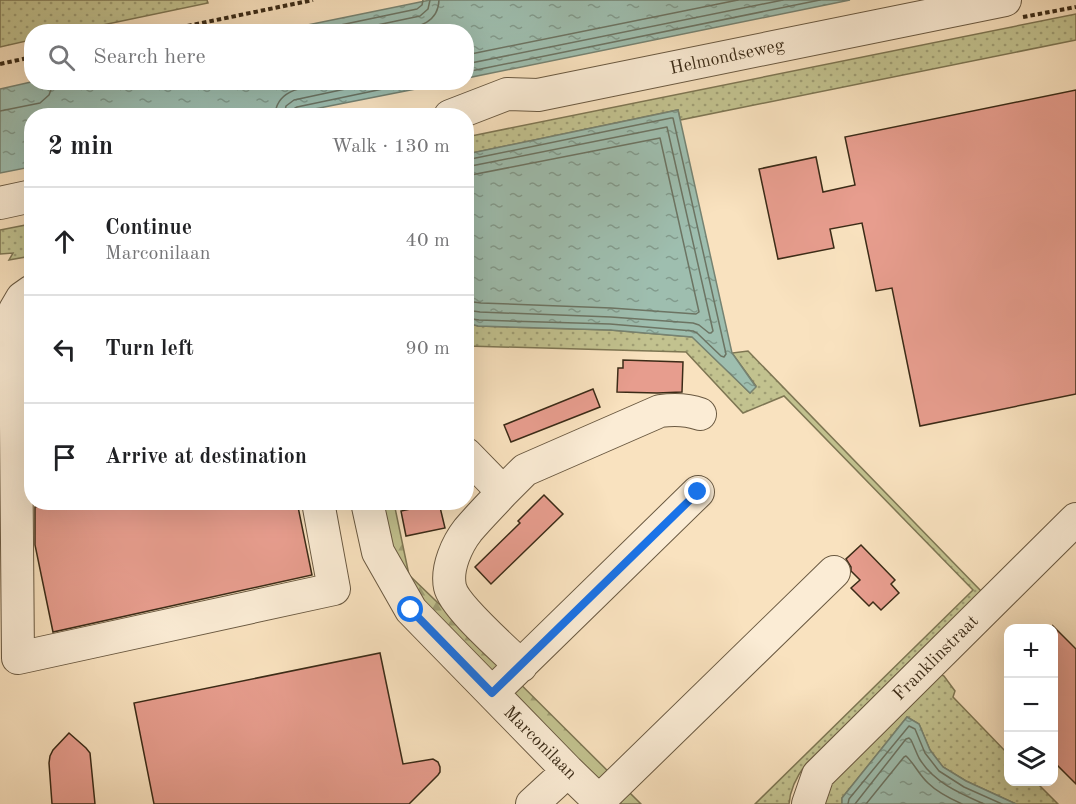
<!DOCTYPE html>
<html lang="en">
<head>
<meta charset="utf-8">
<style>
	body { margin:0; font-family:"Old Standard TT",serif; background:#f2f2f2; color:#202124 }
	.controls { position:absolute; right:18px; bottom:18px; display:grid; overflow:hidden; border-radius:12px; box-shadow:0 6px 24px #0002 }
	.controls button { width:54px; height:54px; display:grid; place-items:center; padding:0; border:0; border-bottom:2px solid #e0e0e0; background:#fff; color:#202124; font:30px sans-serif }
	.stop { position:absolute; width:18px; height:18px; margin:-14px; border:4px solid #1a73e8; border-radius:50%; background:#fff }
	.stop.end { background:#1a73e8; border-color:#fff; box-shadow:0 2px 6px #0008 }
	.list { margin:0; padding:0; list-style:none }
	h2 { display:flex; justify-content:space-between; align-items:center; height:78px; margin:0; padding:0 24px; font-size:26px }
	h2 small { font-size:20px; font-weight:400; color:#757577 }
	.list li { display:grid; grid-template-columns:39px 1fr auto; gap:18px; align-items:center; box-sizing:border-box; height:108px; padding:0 24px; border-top:2px solid #e0e0e0 }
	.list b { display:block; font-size:22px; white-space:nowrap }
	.list p { margin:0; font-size:20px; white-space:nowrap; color:#757577 }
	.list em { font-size:20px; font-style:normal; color:#757577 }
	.icon { flex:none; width:33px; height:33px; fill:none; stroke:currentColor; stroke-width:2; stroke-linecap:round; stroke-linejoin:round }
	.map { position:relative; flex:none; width:1076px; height:804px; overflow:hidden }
	.search { position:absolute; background:#fff; box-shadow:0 6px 24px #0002; left:24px; top:24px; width:450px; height:66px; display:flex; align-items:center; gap:15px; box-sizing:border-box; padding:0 21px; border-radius:24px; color:#757577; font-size:22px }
	.panel { position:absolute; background:#fff; box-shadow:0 6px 24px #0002; left:24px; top:108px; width:450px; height:402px; border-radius:24px }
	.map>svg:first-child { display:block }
</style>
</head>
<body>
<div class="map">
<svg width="1076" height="804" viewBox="0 0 1076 804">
	<defs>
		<pattern id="grass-dots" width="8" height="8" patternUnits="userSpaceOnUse" patternTransform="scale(1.5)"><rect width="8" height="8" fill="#c2c28f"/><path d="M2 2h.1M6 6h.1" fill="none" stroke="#9f9e74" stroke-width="1.8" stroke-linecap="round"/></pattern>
		<pattern id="forest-firs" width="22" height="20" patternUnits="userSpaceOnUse" patternTransform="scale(1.5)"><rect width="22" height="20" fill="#c2c28f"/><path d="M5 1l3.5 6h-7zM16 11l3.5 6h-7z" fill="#9f9e74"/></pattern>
		<pattern id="water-ripples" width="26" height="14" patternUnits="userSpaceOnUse" patternTransform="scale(1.5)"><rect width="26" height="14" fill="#9ebeaf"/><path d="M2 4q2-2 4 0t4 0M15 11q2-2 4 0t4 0" fill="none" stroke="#829b8d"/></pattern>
	</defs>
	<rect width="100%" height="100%" fill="#f9e2bf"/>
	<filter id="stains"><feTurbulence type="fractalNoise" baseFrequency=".00333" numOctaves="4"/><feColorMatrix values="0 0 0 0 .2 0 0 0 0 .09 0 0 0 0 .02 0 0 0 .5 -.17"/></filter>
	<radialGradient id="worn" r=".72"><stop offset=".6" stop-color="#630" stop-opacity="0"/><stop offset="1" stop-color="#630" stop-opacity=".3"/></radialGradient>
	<path fill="url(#grass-dots)" stroke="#7e7653" stroke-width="1.5" d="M 0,0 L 207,0 L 208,3 L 74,31 L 32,32 L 31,40 L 0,47 Z
		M 1076,14 L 1076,40 L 680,120 L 678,110 L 467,154 L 466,137 Z
		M 31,224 L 31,256 L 9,260 L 13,253 L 0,254 L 0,230 Z
		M 467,323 L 478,326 L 610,330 L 693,337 L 750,393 L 756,386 L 732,353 L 748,351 L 981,591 L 806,764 C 797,776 790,789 789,804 L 755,804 L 973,590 L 784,396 L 743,413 L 686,352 L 467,346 Z
		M 936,672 L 944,676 L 955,691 L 953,697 L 1008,754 L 1008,782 L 1036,782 L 1058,804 L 1016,804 L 966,781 L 943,767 L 930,750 L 919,724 L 907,717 L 842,798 L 842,804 L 814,804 L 817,790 Z"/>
	<path fill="url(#forest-firs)" stroke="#7e7653" stroke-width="1.5" d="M 379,503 L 394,503 L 409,575 L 460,624 L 641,804 L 617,804 L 403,584 Z"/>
	<path fill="url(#water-ripples)" stroke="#768372" stroke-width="1.5" d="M 430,0 L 850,0 L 467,78 L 466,32 L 278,31 Z
		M 31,82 L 32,82 L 446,83 L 284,115 L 32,116 L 31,167 L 0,173 L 0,89 Z
		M 678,110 L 732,353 L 756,387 L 750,393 L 692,337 L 610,330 L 478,326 L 467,323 L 467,154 Z
		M 907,717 L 919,724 L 930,750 L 943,767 L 966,781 L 1016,804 L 842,804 L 842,798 Z"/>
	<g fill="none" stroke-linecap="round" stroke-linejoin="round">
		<path stroke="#6c7463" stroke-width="1.5" d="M 307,32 L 417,9 L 422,5 L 423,0
			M 344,32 L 420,16 L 428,9 L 430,0
			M 389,32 C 410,27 438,28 439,0
			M 466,55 L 738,0
			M 466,64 L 783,0
			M 466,72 L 820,0
			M 0,111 L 40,103 L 49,95 L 54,82
			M 275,116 C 276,86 311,87 333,82
			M 284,116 L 286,106 L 294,100 L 378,82
			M 292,116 L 292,110 L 297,107 L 416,82
			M 466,160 L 671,118 L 673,118 L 726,354 L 724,357 L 721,356 L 697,333 L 693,331 L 610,324 L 479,320 L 466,318
			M 466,167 L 667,127 L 713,331 L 711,333 L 709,333 L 699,325 L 693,323 L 611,317 L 480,312 L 466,310
			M 466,176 L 660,138 L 699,312 L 696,314 L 611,308 L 481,303 L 466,301
			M 848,804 L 849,799 L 909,726 L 915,729 L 925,753 L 939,771 L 964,787 L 1002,804
			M 855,804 L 906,739 L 909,738 L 911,740 C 914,746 916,752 919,758 C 933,782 959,793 984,804
			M 866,804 L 904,757 L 906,756 C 914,763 919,775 928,783 C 937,792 951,799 962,804"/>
	</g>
	<path fill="#e79d8e" stroke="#3b2b17" stroke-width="1.5" d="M 1076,90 L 1076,394 L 920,426 L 892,288 L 876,291 L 862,223 L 830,229 L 834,248 L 778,259 L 759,169 L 816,157 L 823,192 L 855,185 L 845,137 Z
		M 623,360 L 683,362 L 682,392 L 657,393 L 617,392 L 618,368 L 623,368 Z
		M 593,389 L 600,407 L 511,442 L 504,425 Z
		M 544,495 L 563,514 L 491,584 L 475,567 L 520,523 L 518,521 Z
		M 55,502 L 297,502 L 312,575 L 53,632 L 35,545 L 35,507 Z
		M 439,503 L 445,528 L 406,536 L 401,511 Z
		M 861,545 L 895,580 L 891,584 L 899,593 L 881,610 L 873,602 L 869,606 L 851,588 L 860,580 L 851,571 L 851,567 L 846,559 Z
		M 1053,626 L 1076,649 L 1076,784 L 1053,761 Z
		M 380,653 L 403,764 L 433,759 L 438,762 L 440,767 L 440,772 L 438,775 L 409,804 L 154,804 L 134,703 Z
		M 69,733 L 86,748 L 90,753 L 95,804 L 52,804 L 49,763 L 50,756 L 53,750 Z"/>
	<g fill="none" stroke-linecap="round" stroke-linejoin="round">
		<defs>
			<path id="minor" d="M 450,116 L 507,94 L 538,95 L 1005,0
				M 0,203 L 32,196
				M 32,291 L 22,298 L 15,310 L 18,658 L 334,589 L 318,502
				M 466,454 L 503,492 L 525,470 L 660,411 C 674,409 686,409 700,414
				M 503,492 C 491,505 479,517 468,530 C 457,544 446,568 450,587 C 454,606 505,650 521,666
				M 367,502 L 378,552 L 411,610 L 568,771 L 602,804
				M 492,693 L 698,492
				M 599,801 L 834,572
				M 532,804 L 568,771
				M 808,804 L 818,775 L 1076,519"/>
		</defs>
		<use href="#minor" stroke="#6a5941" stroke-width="34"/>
		<path stroke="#3b2b17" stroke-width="4" stroke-dasharray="4.5 3" stroke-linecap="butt" d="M 1023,17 L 1076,7
			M 158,32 L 313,0
			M 0,64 L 32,57"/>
		<use href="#minor" stroke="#fbecd5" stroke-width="32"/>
	</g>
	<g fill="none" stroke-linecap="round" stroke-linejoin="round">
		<path stroke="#1a73e8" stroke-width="8" d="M 411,610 L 492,693 L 698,492"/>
	</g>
	<g text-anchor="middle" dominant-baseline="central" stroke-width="6" stroke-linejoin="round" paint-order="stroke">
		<g font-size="18" fill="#3b2b17" stroke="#fbecd5">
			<text transform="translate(727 57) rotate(-12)">Helmondseweg</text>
			<text transform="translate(936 658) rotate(-45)">Franklinstraat</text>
			<text transform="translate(540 743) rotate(45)">Marconilaan</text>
		</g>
	</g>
	<rect width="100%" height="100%" filter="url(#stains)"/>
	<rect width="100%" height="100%" fill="url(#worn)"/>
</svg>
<div class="controls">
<button>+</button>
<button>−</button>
<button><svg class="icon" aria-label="layers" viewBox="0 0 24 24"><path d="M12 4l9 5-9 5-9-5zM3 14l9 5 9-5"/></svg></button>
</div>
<div class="stop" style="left:411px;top:610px"></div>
<div class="stop end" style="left:698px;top:492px"></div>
<div class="search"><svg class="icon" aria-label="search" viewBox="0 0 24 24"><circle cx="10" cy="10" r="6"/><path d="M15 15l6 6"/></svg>Search here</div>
<section class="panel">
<h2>2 min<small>Walk · 130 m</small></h2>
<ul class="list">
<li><svg class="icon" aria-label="ahead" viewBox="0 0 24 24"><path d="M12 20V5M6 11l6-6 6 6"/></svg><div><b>Continue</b><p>Marconilaan</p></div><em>40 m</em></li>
<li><svg class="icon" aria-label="left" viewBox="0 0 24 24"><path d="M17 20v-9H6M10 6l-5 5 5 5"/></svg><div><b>Turn left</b></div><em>90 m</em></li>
<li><svg class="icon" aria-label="arrive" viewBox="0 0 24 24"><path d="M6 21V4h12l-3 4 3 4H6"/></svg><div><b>Arrive at destination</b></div></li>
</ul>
</section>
</div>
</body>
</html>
